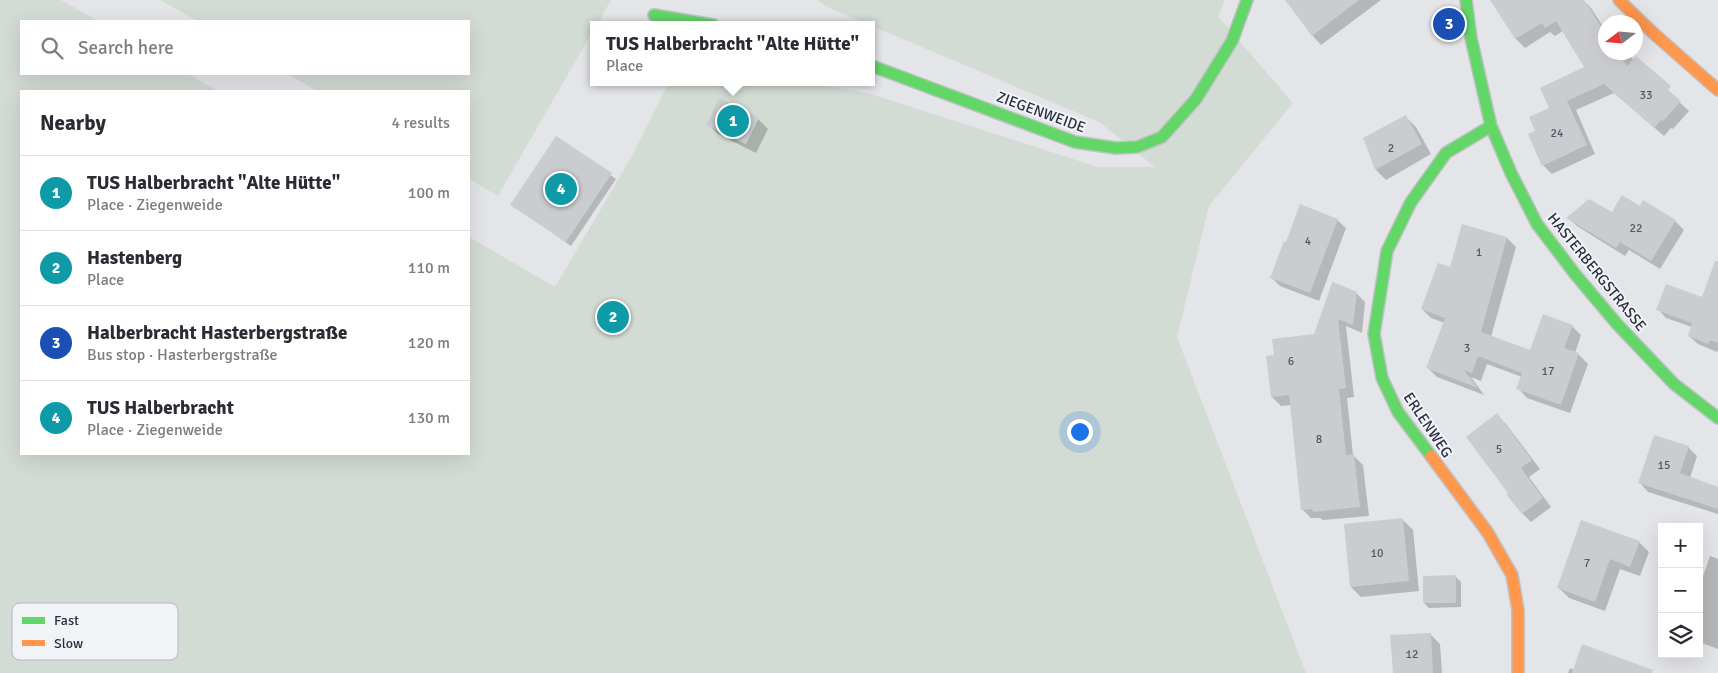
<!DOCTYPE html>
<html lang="en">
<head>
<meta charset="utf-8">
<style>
	body { margin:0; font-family:Signika,sans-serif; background:#f2f2f3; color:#2b2b33 }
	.controls { position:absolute; right:15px; bottom:15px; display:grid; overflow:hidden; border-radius:0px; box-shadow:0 5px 20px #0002 }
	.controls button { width:45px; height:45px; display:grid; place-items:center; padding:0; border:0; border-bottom:1px solid #e1e1e2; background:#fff; color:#2b2b33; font:25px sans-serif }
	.compass { position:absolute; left:1598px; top:15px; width:45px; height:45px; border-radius:50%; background:#fff; box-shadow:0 5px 20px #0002; rotate:254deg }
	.you { position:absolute; left:1079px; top:431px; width:18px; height:18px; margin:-12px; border:4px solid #fff; border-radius:50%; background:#1a73e8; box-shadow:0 0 0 8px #1a73e833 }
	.badge { display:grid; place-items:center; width:32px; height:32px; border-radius:50%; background:#6b6f7b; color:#fff; font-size:16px; font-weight:700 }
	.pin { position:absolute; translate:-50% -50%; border:2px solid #fff; box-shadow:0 1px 5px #0006 }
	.popup { position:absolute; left:590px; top:21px; width:285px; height:65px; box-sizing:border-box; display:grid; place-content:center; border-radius:0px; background:#fff; filter:drop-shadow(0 1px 4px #0005); font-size:16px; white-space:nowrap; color:#7c7c81 }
	.popup b { font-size:19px; color:#2b2b33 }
	.popup::after { content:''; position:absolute; left:50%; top:100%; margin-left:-10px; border:10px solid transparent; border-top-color:#fff }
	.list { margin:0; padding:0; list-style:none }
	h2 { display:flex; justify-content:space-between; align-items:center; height:65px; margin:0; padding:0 20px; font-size:21px }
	h2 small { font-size:16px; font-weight:400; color:#7c7c81 }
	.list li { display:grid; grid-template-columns:32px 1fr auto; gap:15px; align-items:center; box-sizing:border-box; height:75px; padding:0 20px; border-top:1px solid #e1e1e2 }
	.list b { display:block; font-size:19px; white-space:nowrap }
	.list p { margin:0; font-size:16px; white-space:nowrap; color:#7c7c81 }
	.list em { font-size:16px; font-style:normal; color:#7c7c81 }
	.icon { flex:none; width:28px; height:28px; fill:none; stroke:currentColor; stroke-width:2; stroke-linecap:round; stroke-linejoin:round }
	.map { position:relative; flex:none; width:1718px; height:673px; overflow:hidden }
	.search { position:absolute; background:#fff; box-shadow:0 5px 20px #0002; left:20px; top:20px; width:450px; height:55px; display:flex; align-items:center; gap:12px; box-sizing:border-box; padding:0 18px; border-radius:0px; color:#7c7c81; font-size:19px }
	.panel { position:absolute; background:#fff; box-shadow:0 5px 20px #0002; left:20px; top:90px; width:450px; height:365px; border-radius:0px }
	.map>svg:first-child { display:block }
</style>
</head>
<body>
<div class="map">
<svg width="1718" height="673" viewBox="0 0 1718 673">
	<rect width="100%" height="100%" fill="#e4e5e8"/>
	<path fill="#d3dcd4" d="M 0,0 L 61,0 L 98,21 L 21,21 L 21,74 L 188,74 L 218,91 L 21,91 L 21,454 L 469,454 L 469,237 L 555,287 L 632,156 L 669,82 L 799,82 L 868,93 L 1098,167 L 1155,167 L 1099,122 L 827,7 L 817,0 L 1225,0 L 1218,16 L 1293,103 L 1209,206 L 1177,337 L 1306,673 L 0,673 Z
		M 160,0 L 611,0 L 597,25 L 594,25 L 594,29 L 498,196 L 469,179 L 469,91 L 317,91 L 287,74 L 469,74 L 469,21 L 197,21 Z"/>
	<path fill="#0003" d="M 1287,0 L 1381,0 L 1321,45 L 1312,35 Z
		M 1505,0 L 1583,0 L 1591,8 L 1604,28 L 1606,27 L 1606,52 L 1625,52 L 1689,111 L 1673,129 L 1671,128 L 1664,136 L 1614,93 L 1576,110 L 1595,154 L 1552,174 L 1543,165 L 1537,132 L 1586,68 L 1563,31 L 1555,36 L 1550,32 L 1525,48 L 1516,39 L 1496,6 Z
		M 1406,117 L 1416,127 L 1431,154 L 1386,180 L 1376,170 L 1365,139 Z
		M 758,119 L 768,129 L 756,153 L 718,134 L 708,124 Z
		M 556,137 L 616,179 L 571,246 L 512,204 Z
		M 1612,214 L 1675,221 L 1684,230 L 1660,269 L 1629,250 L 1625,256 L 1577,226 L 1568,218 Z
		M 1337,220 L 1346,228 L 1319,301 L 1280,286 L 1271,277 L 1287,244 Z
		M 1507,238 L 1516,247 L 1491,337 L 1531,352 L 1572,326 L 1581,335 L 1575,353 L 1578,354 L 1588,364 L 1570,413 L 1527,398 L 1518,388 L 1522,377 L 1487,364 L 1481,381 L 1471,377 L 1484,395 L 1437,377 L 1428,368 L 1445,323 L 1431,318 L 1422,309 L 1451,268 Z
		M 1333,282 L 1336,285 L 1356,293 L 1365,302 L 1362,333 L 1346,326 L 1354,397 L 1347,398 L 1353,455 L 1363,465 L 1369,516 L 1323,520 L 1320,518 L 1311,518 L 1302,509 L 1291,405 L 1281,406 L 1272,397 L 1275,356 L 1315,335 Z
		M 1718,282 L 1718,350 L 1717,352 L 1698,344 L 1689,336 L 1692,327 L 1666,318 L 1658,309 L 1703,298 Z
		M 1497,415 L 1506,424 L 1540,469 L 1529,477 L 1551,507 L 1531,522 L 1522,513 L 1510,493 Z
		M 1688,447 L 1697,456 L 1690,478 L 1718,488 L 1718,514 L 1648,492 L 1640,483 Z
		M 1403,520 L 1413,530 L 1419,591 L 1361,597 L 1351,587 Z
		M 1639,542 L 1649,552 L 1640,576 L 1620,569 L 1605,611 L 1569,598 L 1559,588 Z
		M 1710,556 L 1718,559 L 1718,649 L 1699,642 L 1699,581 L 1701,582 Z
		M 1456,577 L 1461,582 L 1461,607 L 1429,608 L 1424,603 Z
		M 1430,634 L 1440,644 L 1442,673 L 1394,673 Z
		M 1570,668 L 1574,670 L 1629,673 L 1568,673 Z"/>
	<path fill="#cbccd0" d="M 1285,0 L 1359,0 L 1312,36 Z
		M 1490,0 L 1578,0 L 1562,10 L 1578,0 L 1584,0 L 1606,34 L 1606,52 L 1618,52 L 1627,66 L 1636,56 L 1671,86 L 1668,90 L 1681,101 L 1663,121 L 1661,120 L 1654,128 L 1604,84 L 1567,101 L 1587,145 L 1542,166 L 1528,134 L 1535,131 L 1529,117 L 1549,108 L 1540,88 L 1584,67 L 1556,21 L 1545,28 L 1542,23 L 1515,39 Z
		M 719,98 L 759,118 L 746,144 L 706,125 Z
		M 1406,115 L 1422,144 L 1375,170 L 1363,138 Z
		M 556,136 L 612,173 L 566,242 L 510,205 Z
		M 1622,195 L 1640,206 L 1643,200 L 1676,220 L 1651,261 L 1620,242 L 1616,248 L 1566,218 L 1589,199 L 1612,212 Z
		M 1300,204 L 1338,219 L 1310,293 L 1270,278 L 1284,241 L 1286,242 Z
		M 1462,224 L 1507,237 L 1481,332 L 1530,350 L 1543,314 L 1573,325 L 1564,348 L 1579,353 L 1561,405 L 1516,389 L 1522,373 L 1478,356 L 1472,373 L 1464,370 L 1478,388 L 1426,368 L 1445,318 L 1421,309 L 1438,263 L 1450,267 Z
		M 1715,261 L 1718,261 L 1718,343 L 1710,340 L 1708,344 L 1688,336 L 1692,323 L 1656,310 L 1666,284 L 1702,297 Z
		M 1333,280 L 1333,282 L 1357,292 L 1353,325 L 1338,319 L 1346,388 L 1339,389 L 1346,455 L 1354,454 L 1360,507 L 1313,512 L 1312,509 L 1301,510 L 1289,395 L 1271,397 L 1266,356 L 1274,355 L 1272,339 L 1314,334 Z
		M 1497,413 L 1532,460 L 1521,468 L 1543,498 L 1522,514 L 1506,494 L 1508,493 L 1466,437 Z
		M 1654,435 L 1689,446 L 1680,473 L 1718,487 L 1718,509 L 1638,483 Z
		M 1403,518 L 1409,581 L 1350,587 L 1344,524 Z
		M 1581,520 L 1640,541 L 1630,567 L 1610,559 L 1595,602 L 1557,588 Z
		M 1456,575 L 1456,603 L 1423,603 L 1423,576 Z
		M 1431,633 L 1433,673 L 1393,673 L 1390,635 Z
		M 1582,644 L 1653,670 L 1652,673 L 1572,673 Z"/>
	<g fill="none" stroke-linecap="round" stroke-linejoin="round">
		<defs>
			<path id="fast" d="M 1466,0 L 1471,38 L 1491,126 L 1511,173 L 1537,224 L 1575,274 L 1617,324 L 1674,384 L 1718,418
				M 654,15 L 713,25
				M 872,66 L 1075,142 L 1116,148 L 1137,147 L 1162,137 L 1196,99 L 1232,41 L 1247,0
				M 1431,456 L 1398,412 L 1382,378 L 1374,334 L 1387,251 L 1411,202 L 1446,153 L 1491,126"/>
			<path id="slow" d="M 1619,0 L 1652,32 L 1718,90
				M 1431,456 L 1488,533 L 1512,575 L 1518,610 L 1518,673"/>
		</defs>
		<use href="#fast" stroke="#c1c2c5" stroke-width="14"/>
		<use href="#slow" stroke="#c1c2c5" stroke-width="14"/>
		<use href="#fast" stroke="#63d668" stroke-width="11"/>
		<use href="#slow" stroke="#ff974d" stroke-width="11"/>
	</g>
	<g text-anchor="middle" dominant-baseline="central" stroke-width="4" stroke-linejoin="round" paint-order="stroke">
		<g font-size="12" fill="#545866">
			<text x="1646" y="95">33</text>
			<text x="1557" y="133">24</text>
			<text x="1391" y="148">2</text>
			<text x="1636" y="228">22</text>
			<text x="1308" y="241">4</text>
			<text x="1479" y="252">1</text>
			<text x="1467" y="348">3</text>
			<text x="1291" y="361">6</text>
			<text x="1548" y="371">17</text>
			<text x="1319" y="439">8</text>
			<text x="1499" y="449">5</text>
			<text x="1664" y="465">15</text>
			<text x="1377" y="553">10</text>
			<text x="1587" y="563">7</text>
			<text x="1412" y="654">12</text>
		</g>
		<g font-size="15" fill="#2a2f41" stroke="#f1f3f7">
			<text transform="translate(1041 112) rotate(20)">ZIEGENWEIDE</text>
			<text transform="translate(1597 272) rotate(51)">HASTERBERGSTRASSE</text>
			<text transform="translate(1428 425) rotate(56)">ERLENWEG</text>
		</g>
	</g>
	<rect x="12" y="603" width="166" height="57" rx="8" fill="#f1f3f7" stroke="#b5b8c0" stroke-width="1"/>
	<rect x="22" y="617" width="23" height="7" fill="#63d668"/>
	<rect x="22" y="640" width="23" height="6" fill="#ff974d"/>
	<g font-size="14" fill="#2a2f41">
		<text x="54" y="625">Fast</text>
		<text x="54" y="648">Slow</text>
	</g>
</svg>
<div class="controls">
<button>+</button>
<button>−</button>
<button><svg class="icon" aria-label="layers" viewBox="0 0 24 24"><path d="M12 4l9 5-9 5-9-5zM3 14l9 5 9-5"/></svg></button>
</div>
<svg class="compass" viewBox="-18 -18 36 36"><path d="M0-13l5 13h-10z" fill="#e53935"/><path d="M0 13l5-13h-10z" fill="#7c7c81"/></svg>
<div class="you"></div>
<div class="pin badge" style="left:733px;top:121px;background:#0f9aa8">1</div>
<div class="popup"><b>TUS Halberbracht &quot;Alte Hütte&quot;</b>Place</div>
<div class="pin badge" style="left:613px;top:317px;background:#0f9aa8">2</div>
<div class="pin badge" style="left:1449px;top:24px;background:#1a4fb4">3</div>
<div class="pin badge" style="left:561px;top:189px;background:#0f9aa8">4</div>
<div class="search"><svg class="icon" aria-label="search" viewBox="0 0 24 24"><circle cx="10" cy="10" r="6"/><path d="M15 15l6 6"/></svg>Search here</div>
<section class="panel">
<h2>Nearby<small>4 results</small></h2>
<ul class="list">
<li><span class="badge" style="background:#0f9aa8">1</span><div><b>TUS Halberbracht &quot;Alte Hütte&quot;</b><p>Place · Ziegenweide</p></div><em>100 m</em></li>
<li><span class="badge" style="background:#0f9aa8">2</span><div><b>Hastenberg</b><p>Place</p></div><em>110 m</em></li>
<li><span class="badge" style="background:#1a4fb4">3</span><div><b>Halberbracht Hasterbergstraße</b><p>Bus stop · Hasterbergstraße</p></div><em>120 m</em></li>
<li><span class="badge" style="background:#0f9aa8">4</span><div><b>TUS Halberbracht</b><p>Place · Ziegenweide</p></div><em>130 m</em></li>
</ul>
</section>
</div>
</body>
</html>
